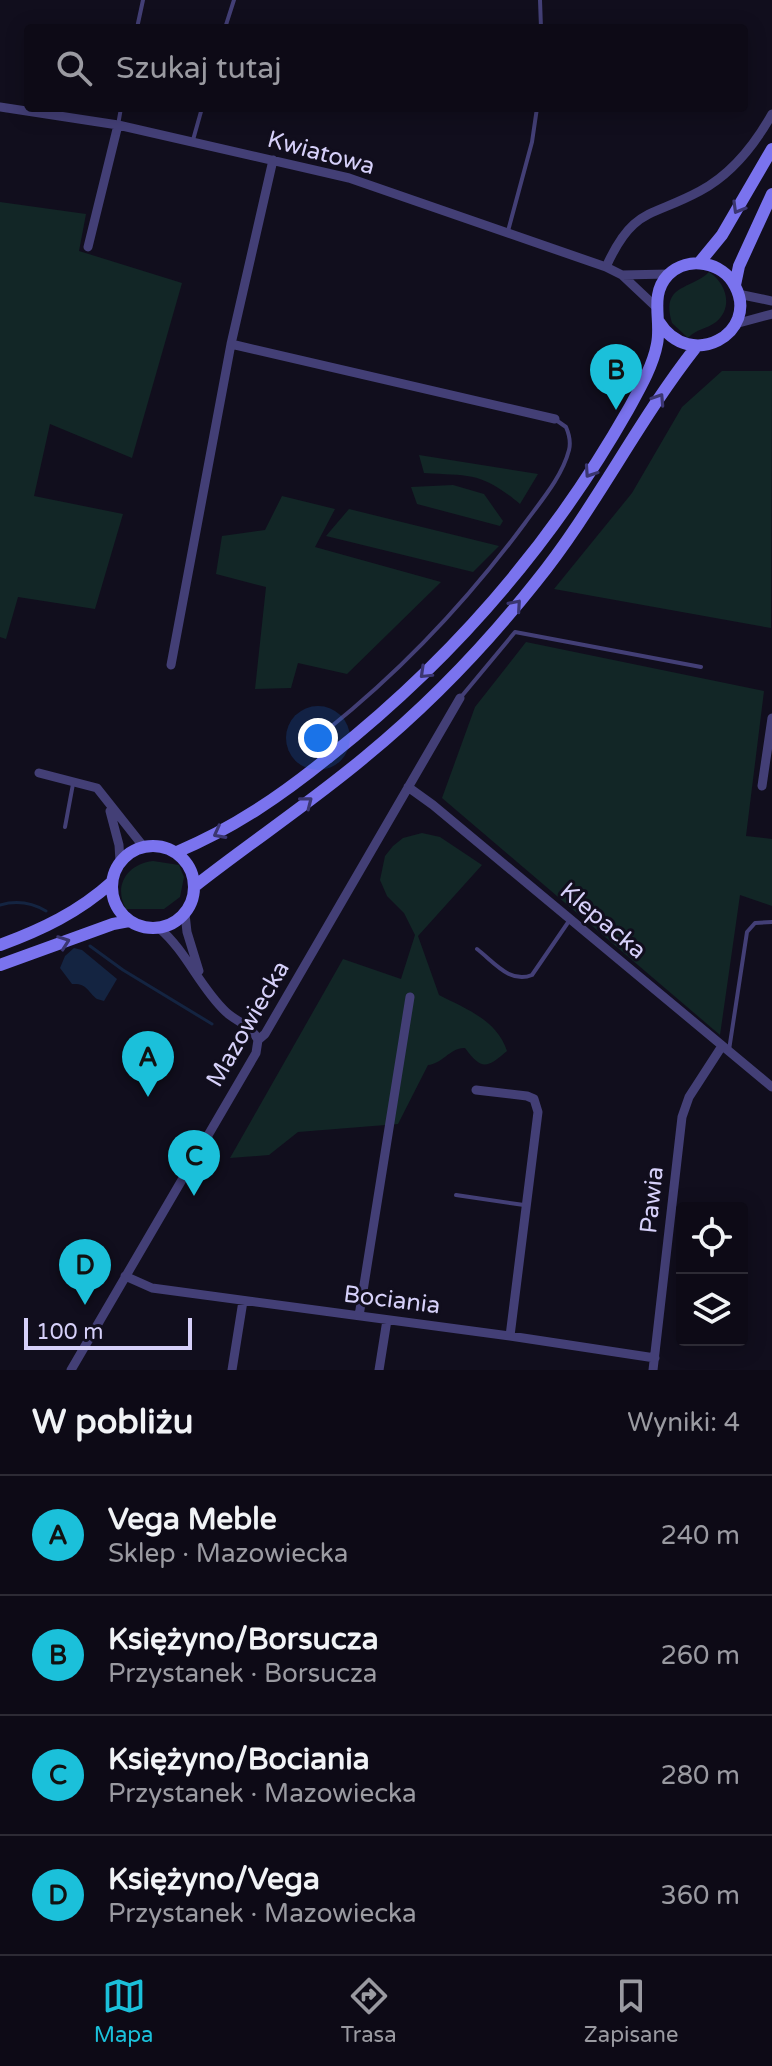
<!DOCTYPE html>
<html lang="pl">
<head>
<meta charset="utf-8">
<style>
	body { margin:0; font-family:"Varela Round",sans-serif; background:#16131f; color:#f1f3f6 }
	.controls { position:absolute; right:24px; bottom:24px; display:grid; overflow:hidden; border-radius:8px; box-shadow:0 4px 20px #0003 }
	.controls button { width:72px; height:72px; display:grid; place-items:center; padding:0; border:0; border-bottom:2px solid #2d2b35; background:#0d0a16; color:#f1f3f6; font:40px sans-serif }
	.scale { position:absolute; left:24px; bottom:20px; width:168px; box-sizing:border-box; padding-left:8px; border:4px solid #d6d0f9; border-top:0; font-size:22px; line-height:28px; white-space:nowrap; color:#d6d0f9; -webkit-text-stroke:6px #110e1d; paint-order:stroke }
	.you { position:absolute; left:318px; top:738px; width:28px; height:28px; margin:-20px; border:6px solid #fff; border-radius:50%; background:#1a73e8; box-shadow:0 0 0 12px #1a73e833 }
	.badge { display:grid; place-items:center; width:52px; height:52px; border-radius:50%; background:#1bc0da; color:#111; font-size:26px; font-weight:700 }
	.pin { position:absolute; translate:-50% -66px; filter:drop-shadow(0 2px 4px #0008) }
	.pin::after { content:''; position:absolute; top:42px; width:28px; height:24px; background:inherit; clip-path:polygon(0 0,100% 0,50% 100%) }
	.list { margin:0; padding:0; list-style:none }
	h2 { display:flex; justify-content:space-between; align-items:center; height:104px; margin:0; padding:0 32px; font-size:34px }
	h2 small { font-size:26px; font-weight:400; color:#9a9aa1 }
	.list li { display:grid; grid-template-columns:52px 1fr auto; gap:24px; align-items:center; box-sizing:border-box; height:120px; padding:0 32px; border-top:2px solid #2d2b35 }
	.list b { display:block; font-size:30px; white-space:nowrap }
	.list p { margin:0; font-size:26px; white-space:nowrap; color:#9a9aa1 }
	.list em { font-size:26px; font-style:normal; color:#9a9aa1 }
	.icon { flex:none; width:44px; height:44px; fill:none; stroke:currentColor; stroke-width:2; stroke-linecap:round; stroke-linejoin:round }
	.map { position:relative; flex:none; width:772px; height:1370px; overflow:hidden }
	.search { position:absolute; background:#0d0a16; box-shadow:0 4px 20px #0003; left:24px; right:24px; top:24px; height:88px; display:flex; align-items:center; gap:20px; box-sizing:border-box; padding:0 28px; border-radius:8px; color:#9a9aa1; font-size:30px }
	.sheet { height:584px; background:#0d0a16 }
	nav { display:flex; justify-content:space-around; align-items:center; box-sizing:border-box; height:112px; border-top:2px solid #2d2b35; background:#0d0a16; font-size:22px; color:#9a9aa1 }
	nav a { display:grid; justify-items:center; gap:4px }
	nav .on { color:#1bc0da }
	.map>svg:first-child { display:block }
</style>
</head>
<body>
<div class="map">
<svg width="772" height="1370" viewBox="0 0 772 1370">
	<rect width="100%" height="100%" fill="#110e1d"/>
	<path fill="#122626" d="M 0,202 L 86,214 L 79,251 L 182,283 L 132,458 L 50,424 L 34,496 L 123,514 L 95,609 L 18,597 L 6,639 L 0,637 Z
		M 709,272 C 726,283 734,307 716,322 C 707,329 696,329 688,338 L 672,323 C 660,284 691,290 709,272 Z
		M 722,371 L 772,371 L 771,628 L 554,589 L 632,493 L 682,407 Z
		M 419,455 L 538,474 L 520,504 C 481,472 472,476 424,473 Z
		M 453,485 L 484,494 L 503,521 L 500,526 L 417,504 L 411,487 Z
		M 282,496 L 335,509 L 315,547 L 441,582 L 347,674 L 298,663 L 291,688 L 255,689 L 266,587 L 216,574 L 222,536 L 265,530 Z
		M 349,509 L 499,546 L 473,572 L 326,536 Z
		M 526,642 L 764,691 L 746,836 L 772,839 L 772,906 L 740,895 L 720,1035 L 442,798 L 475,707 Z
		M 422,833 L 440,837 L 482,865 L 418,936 L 439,995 C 466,1009 497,1020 507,1051 C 487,1068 482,1071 465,1048 C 451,1047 442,1064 428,1065 L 398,1124 L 298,1132 L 269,1155 L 230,1158 L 343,959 L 401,979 L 415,935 L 404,913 L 387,896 L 380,880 L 385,856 L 393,846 L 403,838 Z
		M 153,861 L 179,865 L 184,877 L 180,897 L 164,909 L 126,909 C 113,886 127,864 153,861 Z"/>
	<path fill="#142441" d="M 74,948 L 82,950 L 117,979 L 104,1001 L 97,999 C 87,991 87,983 72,984 L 60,968 L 65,956 Z"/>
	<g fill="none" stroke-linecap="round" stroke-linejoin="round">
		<path stroke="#142441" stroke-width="3" d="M 0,905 C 17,900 31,902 46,911
			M 90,946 L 123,970 L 212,1024"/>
		<path stroke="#433f76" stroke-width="4" d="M 540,0 L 541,28
			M 137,28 L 143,0
			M 225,28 L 234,0
			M 118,125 L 121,108
			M 193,140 L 202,108
			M 508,231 L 532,142 L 537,108
			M 461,697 L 515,632 L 701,667
			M 327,730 C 401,671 468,600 525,523 C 541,501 562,477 569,450 C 571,442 569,434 566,427 L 556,420
			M 65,827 L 73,784
			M 477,949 C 494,962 510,984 532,975 L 569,921
			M 729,1050 L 747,932 L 755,923 L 772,922
			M 456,1195 L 524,1205"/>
		<path stroke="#433f76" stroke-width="9" d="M 0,107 L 118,125 L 349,178 L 606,267 L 622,275 L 656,307
			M 88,247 L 118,125
			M 606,267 C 633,207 650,218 700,191 C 732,174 754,146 772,114
			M 622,275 L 669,274
			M 738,294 L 772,301
			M 735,324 L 772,314
			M 231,344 L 555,419
			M 171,665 L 231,344 L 273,160
			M 39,773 L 97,788 L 143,846
			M 762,786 L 772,718
			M 408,787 L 433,805 L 772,1087
			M 110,811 L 119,845 L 120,861
			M 185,914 L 187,932 L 199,971
			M 159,928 C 187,952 200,988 226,1012 C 237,1022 252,1026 258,1040
			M 476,1090 L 527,1096 L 534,1099 L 538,1112 L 510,1336
			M 125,1276 L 152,1288 L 510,1336 L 655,1358
			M 359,1316 L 410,997
			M 71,1370 L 256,1053 L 258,1040 L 265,1034 L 460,698
			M 232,1370 L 243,1301
			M 379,1370 L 387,1320
			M 653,1370 L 682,1117 L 689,1097 L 722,1046"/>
		<path stroke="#7a73ee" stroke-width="12" d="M 699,263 L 722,235 L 772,149
			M 735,285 L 739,266 L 772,194
			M112 887a41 41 0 1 1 82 0a41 41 0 1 1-82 0Z
			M 177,852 C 234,828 282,795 330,756 C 450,661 552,544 628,410 C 639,390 653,366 657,344 C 662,320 649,295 668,275 C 688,255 723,262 735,286 C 760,333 690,372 659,322
			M 195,886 C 251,842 310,803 365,757 C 427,706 485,646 535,583 C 595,509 637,422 696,347
			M 0,945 C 41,930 79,912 112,882
			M 0,965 L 113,924 L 129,921"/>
	</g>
	<defs><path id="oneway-chevron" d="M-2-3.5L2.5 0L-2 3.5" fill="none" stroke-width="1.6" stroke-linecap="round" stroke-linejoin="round" transform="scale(2)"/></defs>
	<g stroke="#3b3671">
		<use href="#oneway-chevron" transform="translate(738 208) rotate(120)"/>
		<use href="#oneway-chevron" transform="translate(659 399) rotate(-57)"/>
		<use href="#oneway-chevron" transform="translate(590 472) rotate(124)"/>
		<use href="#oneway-chevron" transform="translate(516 605) rotate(-49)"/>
		<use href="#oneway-chevron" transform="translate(425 673) rotate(136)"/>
		<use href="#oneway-chevron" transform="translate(307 802) rotate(-38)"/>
		<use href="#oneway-chevron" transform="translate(219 833) rotate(152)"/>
		<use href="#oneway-chevron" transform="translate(64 942) rotate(-20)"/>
	</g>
	<g text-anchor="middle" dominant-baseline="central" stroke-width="6" stroke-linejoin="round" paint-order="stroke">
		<g font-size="24" fill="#d6d0f9" stroke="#110e1d">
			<text transform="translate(321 153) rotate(15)">Kwiatowa</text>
			<text transform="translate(603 921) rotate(40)">Klepacka</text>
			<text transform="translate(248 1024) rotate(-60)">Mazowiecka</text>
			<text transform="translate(652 1200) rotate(-84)">Pawia</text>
			<text transform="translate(392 1300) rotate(7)">Bociania</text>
		</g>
	</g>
</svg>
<div class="controls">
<button><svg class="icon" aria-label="locate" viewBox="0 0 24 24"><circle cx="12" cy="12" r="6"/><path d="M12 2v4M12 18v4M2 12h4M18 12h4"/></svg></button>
<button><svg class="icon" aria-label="layers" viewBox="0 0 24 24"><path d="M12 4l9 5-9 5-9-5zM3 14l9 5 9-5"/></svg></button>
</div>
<div class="scale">100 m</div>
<div class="you"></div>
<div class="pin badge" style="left:148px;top:1097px">A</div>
<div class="pin badge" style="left:616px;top:410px">B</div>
<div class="pin badge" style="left:194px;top:1196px">C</div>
<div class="pin badge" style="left:85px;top:1305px">D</div>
<div class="search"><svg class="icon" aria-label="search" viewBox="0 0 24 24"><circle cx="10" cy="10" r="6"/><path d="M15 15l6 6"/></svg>Szukaj tutaj</div>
</div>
<section class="sheet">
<h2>W pobliżu<small>Wyniki: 4</small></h2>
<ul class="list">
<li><span class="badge">A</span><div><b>Vega Meble</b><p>Sklep · Mazowiecka</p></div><em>240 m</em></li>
<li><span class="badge">B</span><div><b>Księżyno/Borsucza</b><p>Przystanek · Borsucza</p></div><em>260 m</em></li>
<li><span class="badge">C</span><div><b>Księżyno/Bociania</b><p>Przystanek · Mazowiecka</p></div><em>280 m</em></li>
<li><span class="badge">D</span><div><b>Księżyno/Vega</b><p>Przystanek · Mazowiecka</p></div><em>360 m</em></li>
</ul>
</section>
<nav>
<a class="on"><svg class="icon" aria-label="map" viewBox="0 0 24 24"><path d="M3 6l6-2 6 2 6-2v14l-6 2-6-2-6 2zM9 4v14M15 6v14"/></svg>Mapa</a>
<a><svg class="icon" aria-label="directions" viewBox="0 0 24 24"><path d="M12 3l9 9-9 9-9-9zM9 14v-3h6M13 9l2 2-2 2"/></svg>Trasa</a>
<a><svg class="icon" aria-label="saved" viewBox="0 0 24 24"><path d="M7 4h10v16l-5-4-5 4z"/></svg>Zapisane</a>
</nav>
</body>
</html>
